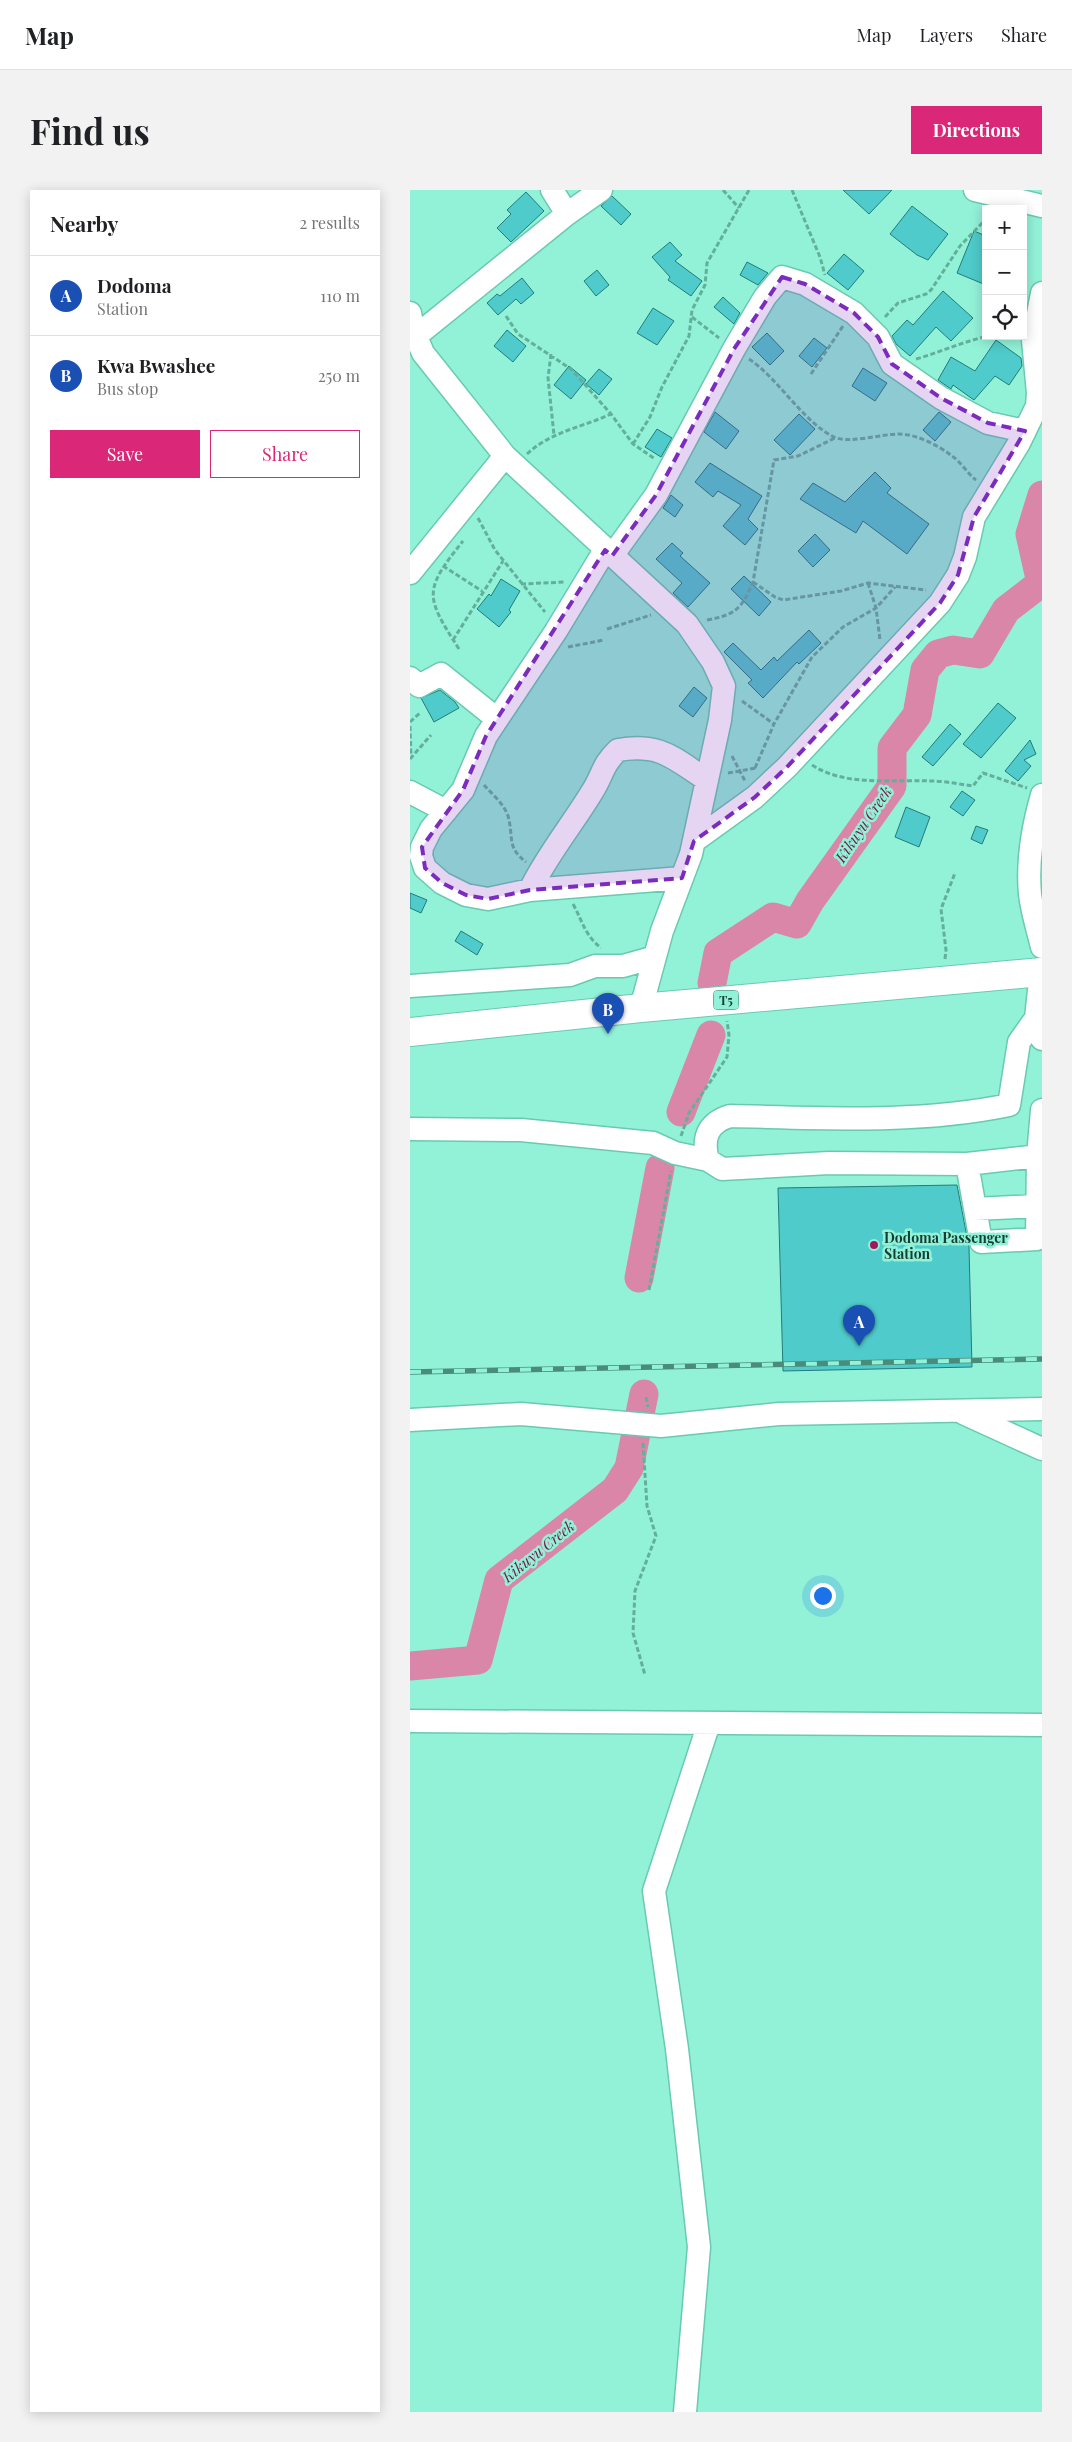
<!DOCTYPE html>
<html lang="en">
<head>
<meta charset="utf-8">
<style>
	body { margin:0; font-family:"Playfair Display",serif; background:#f2f2f2; color:#202124 }
	.controls { position:absolute; right:15px; top:15px; display:grid; overflow:hidden; border-radius:0px; box-shadow:0 2px 12px #0003 }
	.controls button { width:45px; height:45px; display:grid; place-items:center; padding:0; border:0; border-bottom:1px solid #e0e0e0; background:#fff; color:#202124; font:25px sans-serif }
	.you { position:absolute; left:412px; top:1405px; width:18px; height:18px; margin:-12px; border:4px solid #fff; border-radius:50%; background:#1a73e8; box-shadow:0 0 0 8px #1a73e833 }
	.badge { display:grid; place-items:center; width:32px; height:32px; border-radius:50%; background:#db2777; color:#fff; font-size:16px; font-weight:700 }
	.pin { position:absolute; translate:-50% -41px; filter:drop-shadow(0 1px 2px #0008) }
	.pin::after { content:''; position:absolute; top:26px; width:18px; height:15px; background:inherit; clip-path:polygon(0 0,100% 0,50% 100%) }
	.list { margin:0; padding:0; list-style:none }
	h2 { display:flex; justify-content:space-between; align-items:center; height:65px; margin:0; padding:0 20px; font-size:21px }
	h2 small { font-size:16px; font-weight:400; color:#757577 }
	.list li { display:grid; grid-template-columns:32px 1fr auto; gap:15px; align-items:center; box-sizing:border-box; height:80px; padding:0 20px; border-top:1px solid #e0e0e0 }
	.list b { display:block; font-size:19px; white-space:nowrap }
	.list p { margin:0; font-size:16px; white-space:nowrap; color:#757577 }
	.list em { font-size:16px; font-style:normal; color:#757577 }
	.actions { display:flex; gap:10px; padding:15px 20px }
	.actions a { flex:1; padding:11px 0; border:1px solid #db2777; border-radius:0px; text-align:center; font-size:18px; color:#db2777 }
	.actions .main { background:#db2777; color:#fff }
	.icon { flex:none; width:28px; height:28px; fill:none; stroke:currentColor; stroke-width:2; stroke-linecap:round; stroke-linejoin:round }
	.map { position:relative; flex:none; width:632px; height:2222px; overflow:hidden; border-radius:0px }
	header { display:flex; align-items:center; gap:30px; box-sizing:border-box; height:70px; padding:0 25px; background:#fff; border-bottom:1px solid #e0e0e0 }
	header strong { font-size:24px }
	nav { display:flex; gap:28px; margin-inline-start:auto; font-size:18px }
	.intro { display:flex; align-items:center; justify-content:space-between; box-sizing:border-box; height:120px; padding:0 30px }
	h1 { margin:0; font-size:35px }
	.button { padding:12px 22px; border-radius:0px; background:#db2777; color:#fff; font-size:18px; font-weight:700 }
	main { display:flex; gap:30px; padding:0 30px }
	aside { flex:1; background:#fff; border-radius:0px; box-shadow:0 2px 12px #0003 }
	.map>svg:first-child { display:block }
</style>
</head>
<body>
<header>
<strong>Map</strong>
<nav><a>Map</a><a>Layers</a><a>Share</a></nav>
</header>
<div class="intro"><h1>Find us</h1><a class="button">Directions</a></div>
<main>
<aside>
<h2>Nearby<small>2 results</small></h2>
<ul class="list">
<li><span class="badge" style="background:#1a4fb4">A</span><div><b>Dodoma</b><p>Station</p></div><em>110 m</em></li>
<li><span class="badge" style="background:#1a4fb4">B</span><div><b>Kwa Bwashee</b><p>Bus stop</p></div><em>250 m</em></li>
</ul>
<div class="actions"><a class="main">Save</a><a>Share</a></div>
</aside>
<div class="map">
<svg width="632" height="2222" viewBox="0 0 632 2222">
	<rect width="100%" height="100%" fill="#92f2d8"/>
	<g fill="none" stroke-linecap="round" stroke-linejoin="round">
		<path stroke="#d986a8" stroke-width="29" d="M 302,793 L 308,763 L 363,727 L 387,734 L 400,711 L 482,596 L 482,558 L 507,525 L 515,480 L 528,464 L 543,460 L 570,464 L 596,420 L 631,393 L 620,344 L 632,305
			M 271,922 L 301,845
			M 229,1088 L 250,978
			M 0,1476 L 68,1470 L 89,1390 L 205,1300 L 219,1278 L 234,1204"/>
	</g>
	<path fill="#4ecbca" stroke="#247b7a" d="M 433,0 L 482,0 L 459,24 Z
		M 116,2 L 134,21 L 101,52 L 87,38 L 101,24 L 97,20 Z
		M 202,6 L 221,24 L 211,35 L 191,16 Z
		M 502,16 L 538,44 L 518,70 L 507,65 L 480,44 Z
		M 564,41 L 576,46 L 576,95 L 547,83 Z
		M 260,52 L 272,65 L 265,71 L 292,91 L 281,106 L 258,90 L 260,87 L 242,67 Z
		M 434,64 L 454,81 L 438,100 L 417,83 Z
		M 337,72 L 358,83 L 348,95 L 330,85 Z
		M 187,80 L 199,95 L 186,106 L 174,91 Z
		M 112,88 L 124,103 L 111,114 L 106,109 L 88,125 L 77,113 L 87,104 L 90,106 Z
		M 533,101 L 563,128 L 541,151 L 526,137 L 500,166 L 486,154 L 482,146 L 497,130 L 503,135 Z
		M 313,107 L 330,123 L 324,134 L 304,117 Z
		M 243,118 L 264,131 L 247,155 L 227,143 Z
		M 97,140 L 116,156 L 103,172 L 84,156 Z
		M 357,143 L 374,161 L 360,175 L 342,157 Z
		M 404,148 L 417,158 L 402,177 L 389,166 Z
		M 586,150 L 611,168 L 612,176 L 599,195 L 585,186 L 564,210 L 543,195 L 541,199 L 528,190 L 541,167 L 565,181 Z
		M 159,176 L 176,190 L 161,209 L 144,195 Z
		M 453,178 L 477,193 L 465,211 L 442,196 Z
		M 189,179 L 202,189 L 189,205 L 176,194 Z
		M 305,222 L 329,241 L 316,259 L 294,242 Z
		M 529,222 L 541,232 L 525,251 L 513,240 Z
		M 389,224 L 405,239 L 380,265 L 364,250 Z
		M 247,239 L 262,248 L 251,267 L 235,257 Z
		M 300,273 L 352,306 L 338,329 L 348,339 L 335,355 L 313,336 L 331,315 L 308,301 L 303,307 L 285,292 Z
		M 465,282 L 481,298 L 477,303 L 519,334 L 497,364 L 453,331 L 446,343 L 390,309 L 403,293 L 435,312 Z
		M 261,305 L 273,315 L 265,327 L 253,318 Z
		M 405,344 L 420,360 L 403,377 L 388,361 Z
		M 262,353 L 273,363 L 270,366 L 300,393 L 278,417 L 263,403 L 272,393 L 246,369 Z
		M 334,386 L 361,412 L 349,426 L 321,399 Z
		M 91,389 L 110,401 L 99,420 L 101,422 L 89,437 L 67,419 L 79,404 L 81,406 Z
		M 399,440 L 411,453 L 389,474 L 387,472 L 353,508 L 338,493 L 342,490 L 314,462 L 323,453 L 351,480 L 364,467 L 367,471 Z
		M 284,497 L 297,508 L 283,527 L 269,516 Z
		M 30,500 L 45,512 L 49,518 L 24,532 L 11,508 Z
		M 588,513 L 606,528 L 571,568 L 553,554 Z
		M 540,534 L 551,544 L 523,576 L 512,567 Z
		M 620,550 L 626,564 L 614,570 L 621,576 L 608,591 L 595,581 Z
		M 552,601 L 565,610 L 553,626 L 540,617 Z
		M 496,617 L 520,627 L 509,657 L 485,647 Z
		M 566,636 L 578,640 L 572,654 L 561,649 Z
		M 0,703 L 17,710 L 11,723 L 0,718 Z
		M 51,741 L 73,754 L 67,765 L 45,751 Z
		M 547,995 L 559,1057 L 562,1177 L 373,1181 L 368,998 Z"/>
	<g fill="none" stroke-linecap="round" stroke-linejoin="round">
		<defs>
			<path id="minor" d="M 565,0 L 632,16
				M 157,24 L 191,0
				M 0,123 L 3,139 L 13,163 L 95,266 L 277,434 L 303,472 L 314,496 L 310,530 L 281,664 L 252,741 L 231,818
				M 6,146 L 157,24 L 142,0
				M 195,360 L 146,441 L 76,546 L 53,600 L 21,639 L 12,657 L 11,666 L 15,678 L 32,693 L 56,705 L 78,709 L 120,700 L 272,688
				M 202,366 L 246,305 L 324,159 L 355,107 L 372,87 L 395,94 L 444,123 L 468,147 L 482,174 L 531,208 L 578,233 L 615,241
				M 0,383 L 95,266
				M 0,488 L 9,496 L 31,484 L 87,529
				M 0,602 L 36,621
				M 632,605 C 623,636 617,671 620,704 C 622,722 628,740 632,757
				M 284,651 L 345,607 L 377,577 L 530,413 L 548,385 L 555,367 L 564,327 L 609,253 L 627,216 L 628,203 L 623,150 L 632,103
				M 120,700 C 137,665 162,635 182,602 C 193,585 192,575 208,560 C 251,553 263,568 297,590
				M 631,782 L 626,828 L 632,849
				M 0,796 L 160,785 L 185,776 L 213,776 L 245,767
				M 626,828 L 609,852 L 599,915 C 508,934 412,928 320,926 C 297,933 292,949 298,970 L 312,979 L 419,973 L 557,974 L 628,966 L 632,920
				M 0,939 L 111,940 L 243,953 L 265,963 L 298,970
				M 557,974 L 571,1052 L 627,1049 L 628,966 L 632,966
				M 565,1019 L 626,1016
				M 553,1223 L 632,1259
				M 0,1230 L 111,1224 L 251,1236 L 369,1224 L 632,1219
				M 0,1531 L 632,1535
				M 275,2222 L 289,2057 L 267,1859 L 244,1701 L 299,1533"/>
			<path id="highway" d="M 0,842 L 231,818 L 632,782"/>
		</defs>
		<use href="#minor" stroke="#6acab1" stroke-width="25"/>
		<use href="#highway" stroke="#6acab1" stroke-width="30"/>
		<path stroke="#63af9b" stroke-width="3" stroke-dasharray="5 2.5" stroke-linecap="butt" d="M 313,0 L 329,18
			M 382,0 L 410,67 L 415,85
			M 96,126 L 108,144 L 161,179 L 201,224 L 223,254 L 245,269
			M 282,127 L 309,148
			M 475,127 L 488,113 L 516,104 L 521,100 L 550,56 L 576,29 L 573,21
			M 141,164 L 138,188 L 144,245
			M 339,169 C 369,189 393,232 424,247 C 439,254 471,244 489,244 C 506,244 528,255 542,266 C 551,272 557,283 566,290
			M 506,169 C 531,162 554,151 579,146
			M 401,184 L 433,136
			M 223,254 L 240,227 L 252,197 L 279,146 L 282,120 L 295,95 L 297,73 L 339,0
			M 117,264 C 140,242 173,237 201,224
			M 68,328 L 85,360 L 135,422
			M 33,376 L 72,401
			M 343,392 L 365,407 L 373,410 L 431,401 L 458,393 L 516,400
			M 458,393 L 466,418 L 470,450
			M 111,394 L 155,392
			M 297,430 C 326,425 332,418 343,392 L 364,270 L 388,266 L 425,248
			M 197,439 L 241,425
			M 43,450 L 93,371
			M 158,457 L 194,450
			M 49,459 C 15,406 13,401 53,351
			M 332,511 L 364,534
			M 0,532 L 10,523
			M 0,536 L 1,566
			M 322,566 L 335,591
			M 0,569 L 21,545
			M 402,575 C 436,597 481,589 520,591 C 534,591 549,594 563,596 L 573,583 L 617,598
			M 345,578 L 364,534 L 402,467 L 433,437 L 466,418 L 485,397
			M 318,583 L 346,578
			M 74,595 C 82,604 94,614 98,626 C 104,647 96,657 116,672
			M 163,714 C 173,732 174,744 191,758
			M 535,769 L 536,760 L 531,719 L 545,683
			M 271,946 L 279,923 L 317,867 L 319,845 L 317,831
			M 239,1100 L 261,981
			M 236,1207 L 238,1217
			M 233,1253 L 237,1316 L 246,1346 L 225,1401 L 223,1443 L 235,1485"/>
		<use href="#minor" stroke="#fff" stroke-width="22"/>
		<use href="#highway" stroke="#fff" stroke-width="28"/>
		<defs>
			<path id="rail" d="M 0,1182 L 632,1169"/>
		</defs>
		<use href="#rail" stroke="#4a8c7b" stroke-width="5.5"/>
		<use href="#rail" stroke="#92f2d8" stroke-width="4" stroke-dasharray="11" stroke-linecap="butt"/>
	</g>
	<path fill="#7b2cbf" fill-opacity="0.2" stroke="#7b2cbf" stroke-width="4" stroke-dasharray="10 6" stroke-linejoin="round" d="M 372,87 L 395,94 L 444,123 L 468,147 L 482,174 L 531,208 L 578,233 L 615,241 L 564,327 L 548,385 L 530,413 L 377,577 L 345,607 L 284,651 L 272,688 L 120,700 L 78,709 L 56,705 L 32,693 L 15,678 L 12,657 L 53,600 L 76,546 L 195,360 L 202,366 L 246,305 L 324,159 Z"/>
	<circle fill="#a11862" stroke="#92f2d8" stroke-width="2" cx="464" cy="1055" r="5"/>
	<g text-anchor="middle" dominant-baseline="central" stroke-width="5" stroke-linejoin="round" paint-order="stroke">
		<rect fill="#92f2d8" stroke="#3a7465" stroke-width="1" x="303.5" y="800.5" width="25" height="19" rx="4"/>
		<g font-size="12" font-weight="bold" fill="#143e34">
			<text x="316" y="810">T5</text>
		</g>
		<g font-size="14" font-weight="bold" fill="#143e34" stroke="#92f2d8" text-anchor="start">
			<text x="474" y="1047">Dodoma Passenger<tspan x="474" dy="16">Station</tspan></text>
		</g>
		<g font-size="15" font-style="italic" fill="#781649" stroke="#92f2d8">
			<text transform="translate(453 634) rotate(-56)">Kikuyu Creek</text>
			<text transform="translate(128 1361) rotate(-39)">Kikuyu Creek</text>
		</g>
	</g>
</svg>
<div class="controls">
<button>+</button>
<button>−</button>
<button><svg class="icon" aria-label="locate" viewBox="0 0 24 24"><circle cx="12" cy="12" r="6"/><path d="M12 2v4M12 18v4M2 12h4M18 12h4"/></svg></button>
</div>
<div class="you"></div>
<div class="pin badge" style="left:449px;top:1156px;background:#1a4fb4">A</div>
<div class="pin badge" style="left:198px;top:844px;background:#1a4fb4">B</div>
</div>
</main>
</body>
</html>
